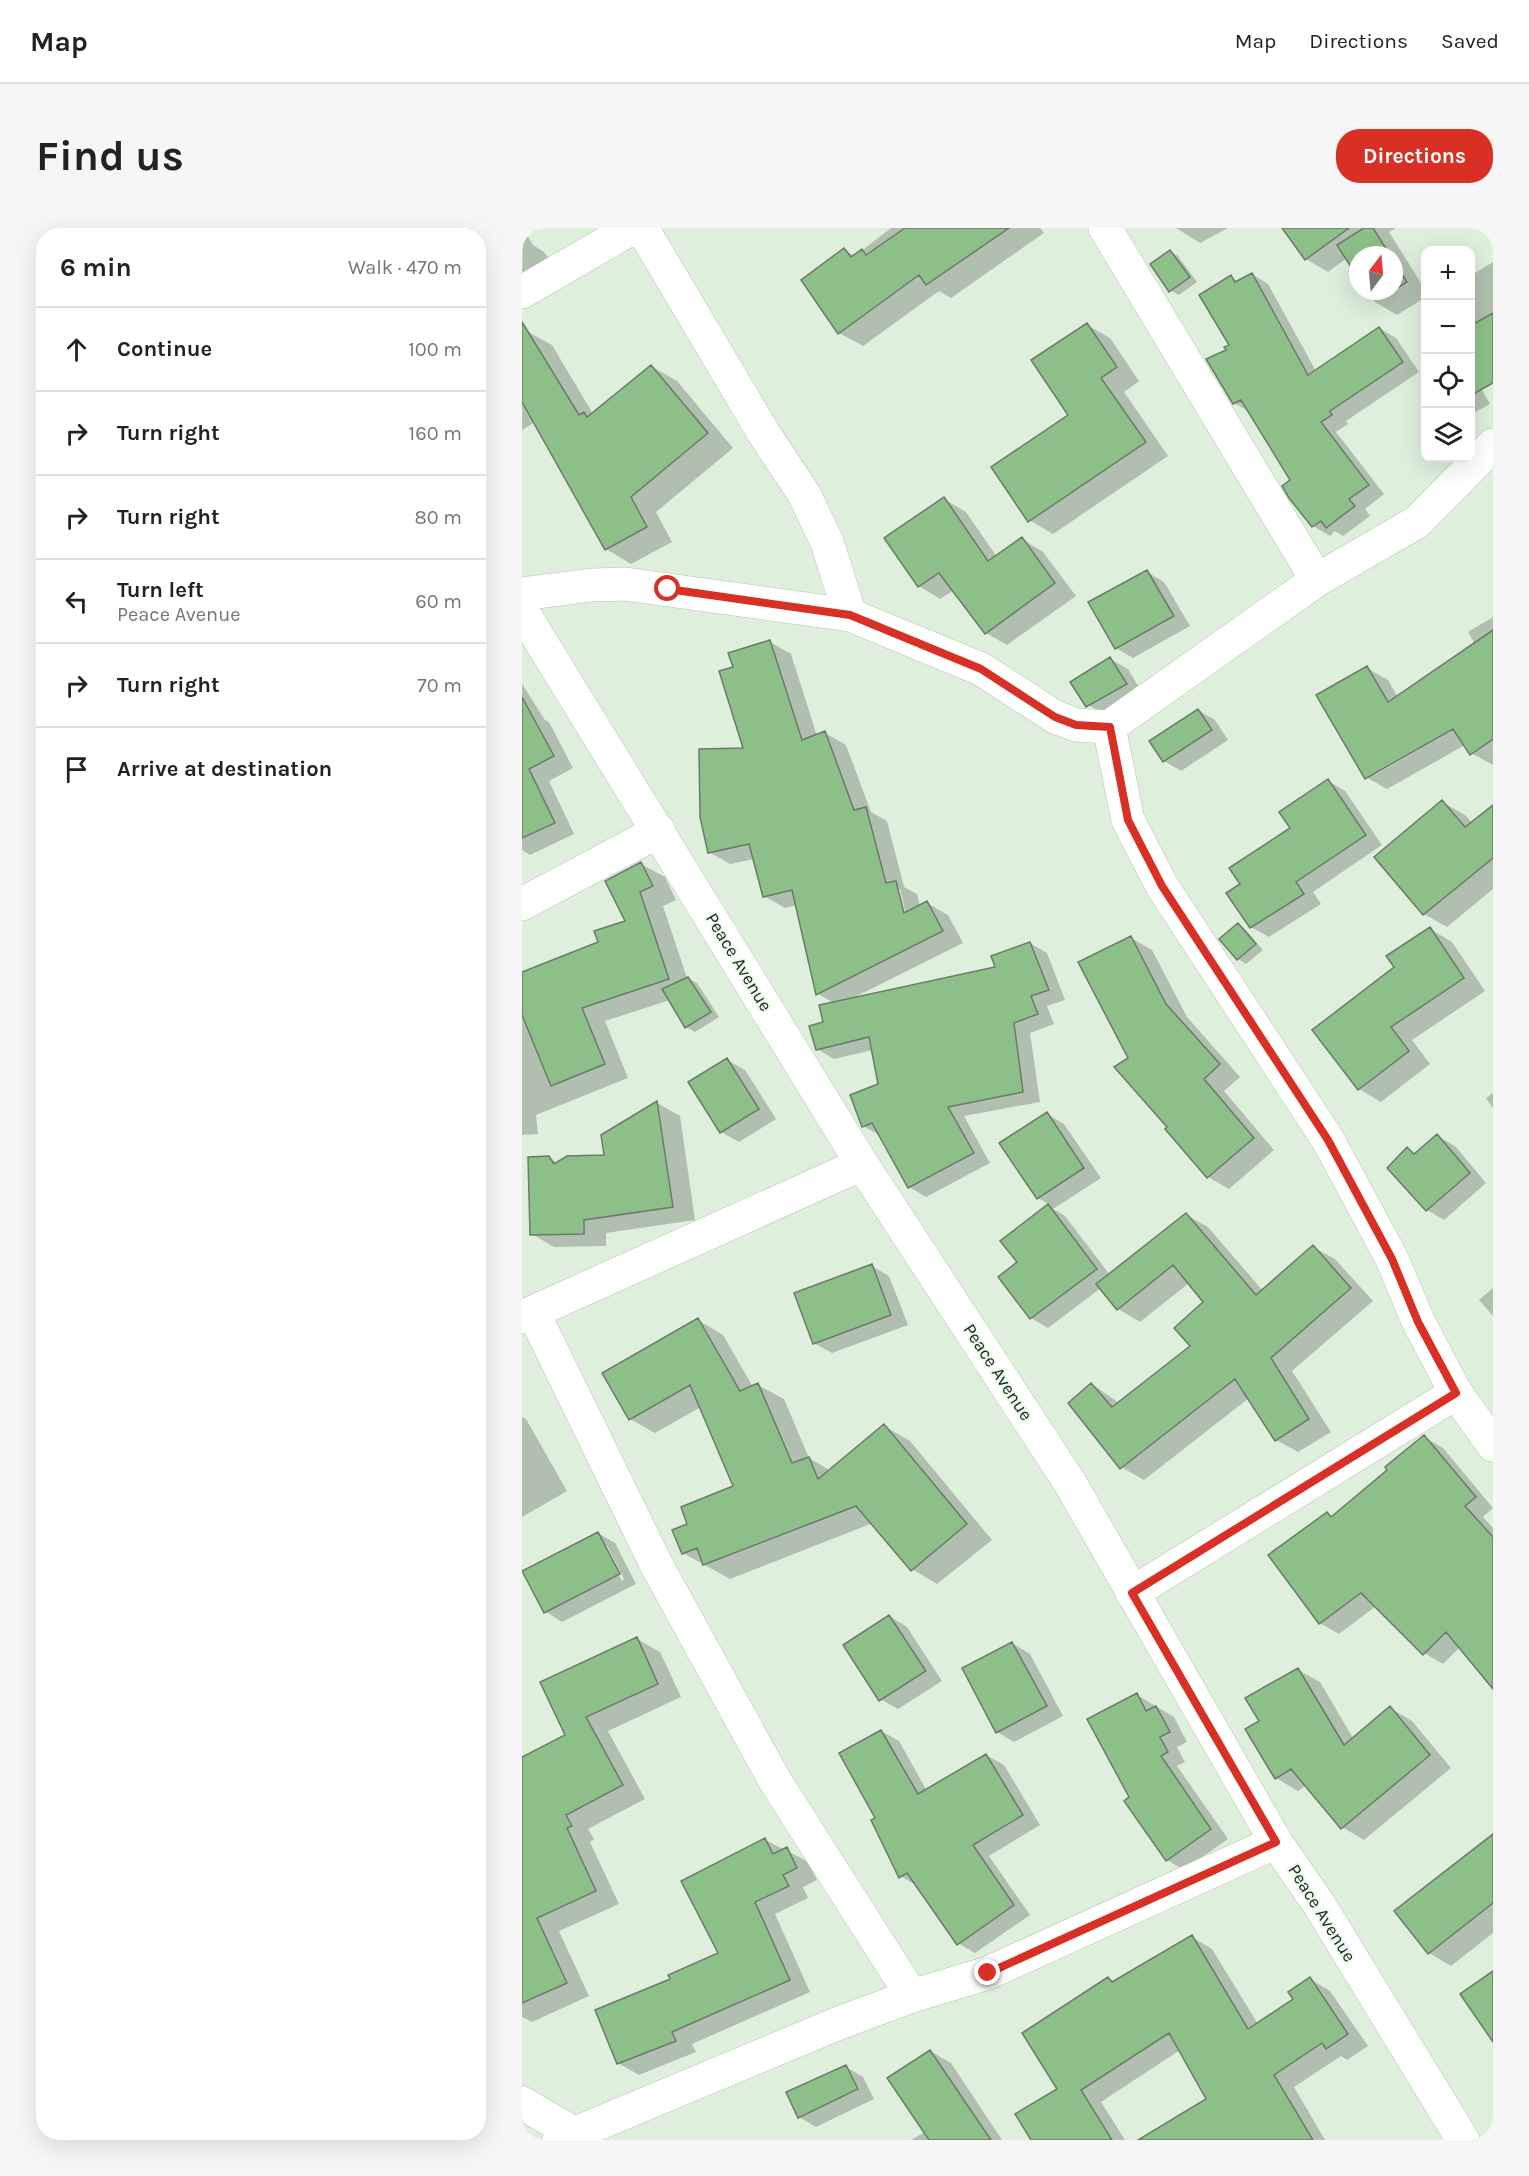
<!DOCTYPE html>
<html lang="en">
<head>
<meta charset="utf-8">
<style>
	body { margin:0; font-family:Karla,sans-serif; background:#f6f6f6; color:#222 }
	.controls { position:absolute; right:18px; top:18px; display:grid; overflow:hidden; border-radius:12px; box-shadow:0 6px 24px #0002 }
	.controls button { width:54px; height:54px; display:grid; place-items:center; padding:0; border:0; border-bottom:2px solid #e0e0e0; background:#fff; color:#222; font:30px sans-serif }
	.compass { position:absolute; left:827px; top:18px; width:54px; height:54px; border-radius:50%; background:#fff; box-shadow:0 6px 24px #0002; rotate:16deg }
	.stop { position:absolute; width:18px; height:18px; margin:-14px; border:4px solid #d93025; border-radius:50%; background:#fff }
	.stop.end { background:#d93025; border-color:#fff; box-shadow:0 2px 6px #0008 }
	.list { margin:0; padding:0; list-style:none }
	h2 { display:flex; justify-content:space-between; align-items:center; height:78px; margin:0; padding:0 24px; font-size:26px }
	h2 small { font-size:20px; font-weight:400; color:#767676 }
	.list li { display:grid; grid-template-columns:39px 1fr auto; gap:18px; align-items:center; box-sizing:border-box; height:84px; padding:0 24px; border-top:2px solid #e0e0e0 }
	.list b { display:block; font-size:22px; white-space:nowrap }
	.list p { margin:0; font-size:20px; white-space:nowrap; color:#767676 }
	.list em { font-size:20px; font-style:normal; color:#767676 }
	.icon { flex:none; width:33px; height:33px; fill:none; stroke:currentColor; stroke-width:2; stroke-linecap:round; stroke-linejoin:round }
	.map { position:relative; flex:none; width:971px; height:1912px; overflow:hidden; border-radius:24px }
	header { display:flex; align-items:center; gap:36px; box-sizing:border-box; height:84px; padding:0 30px; background:#fff; border-bottom:2px solid #e0e0e0 }
	header strong { font-size:28px }
	nav { display:flex; gap:33px; margin-inline-start:auto; font-size:21px }
	.intro { display:flex; align-items:center; justify-content:space-between; box-sizing:border-box; height:144px; padding:0 36px }
	h1 { margin:0; font-size:42px }
	.button { padding:15px 27px; border-radius:24px; background:#d93025; color:#fff; font-size:21px; font-weight:700 }
	main { display:flex; gap:36px; padding:0 36px }
	aside { flex:1; background:#fff; border-radius:24px; box-shadow:0 6px 24px #0002 }
	.map>svg:first-child { display:block }
</style>
</head>
<body>
<header>
<strong>Map</strong>
<nav><a>Map</a><a>Directions</a><a>Saved</a></nav>
</header>
<div class="intro"><h1>Find us</h1><a class="button">Directions</a></div>
<main>
<aside>
<h2>6 min<small>Walk · 470 m</small></h2>
<ul class="list">
<li><svg class="icon" aria-label="ahead" viewBox="0 0 24 24"><path d="M12 20V5M6 11l6-6 6 6"/></svg><div><b>Continue</b></div><em>100 m</em></li>
<li><svg class="icon" aria-label="right" viewBox="0 0 24 24"><path d="M7 20v-9h11M14 6l5 5-5 5"/></svg><div><b>Turn right</b></div><em>160 m</em></li>
<li><svg class="icon" aria-label="right" viewBox="0 0 24 24"><path d="M7 20v-9h11M14 6l5 5-5 5"/></svg><div><b>Turn right</b></div><em>80 m</em></li>
<li><svg class="icon" aria-label="left" viewBox="0 0 24 24"><path d="M17 20v-9H6M10 6l-5 5 5 5"/></svg><div><b>Turn left</b><p>Peace Avenue</p></div><em>60 m</em></li>
<li><svg class="icon" aria-label="right" viewBox="0 0 24 24"><path d="M7 20v-9h11M14 6l5 5-5 5"/></svg><div><b>Turn right</b></div><em>70 m</em></li>
<li><svg class="icon" aria-label="arrive" viewBox="0 0 24 24"><path d="M6 21V4h12l-3 4 3 4H6"/></svg><div><b>Arrive at destination</b></div></li>
</ul>
</aside>
<div class="map">
<svg width="971" height="1912" viewBox="0 0 971 1912">
	<rect width="100%" height="100%" fill="#deefdc"/>
	<path fill="#0003" fill-rule="evenodd" d="M 1,0 L 11,17 L 22,24 L 38,46 L 0,58 Z
		M 369,0 L 518,0 L 522,5 L 429,70 L 417,63 L 341,118 L 317,105 L 281,52 L 322,22 L 333,28 Z
		M 654,0 L 706,0 L 678,15 Z
		M 762,0 L 874,0 L 867,4 L 904,63 L 904,69 L 875,87 L 853,74 L 846,63 L 872,63 L 872,27 L 836,27 L 836,47 L 825,30 L 806,44 L 784,31 Z
		M 648,23 L 656,28 L 675,54 L 657,67 L 648,62 Z
		M 971,34 L 971,132 L 951,146 L 968,176 L 948,187 L 948,48 Z
		M 730,46 L 746,56 L 794,143 L 857,100 L 874,110 L 897,144 L 824,193 L 826,196 L 814,204 L 862,266 L 843,281 L 848,288 L 821,308 L 813,303 L 808,308 L 791,298 L 770,252 L 728,184 L 712,175 L 706,123 L 709,117 L 709,49 L 717,54 Z
		M 565,97 L 588,110 L 617,153 L 602,164 L 646,228 L 531,306 L 507,292 L 548,188 Z
		M 4,103 L 30,117 L 71,186 L 129,138 L 155,153 L 211,220 L 134,284 L 150,314 L 109,336 L 84,321 L 13,194 L 0,202 L 0,105 Z
		M 904,125 L 904,136 L 899,128 Z
		M 422,271 L 444,284 L 475,329 L 500,311 L 521,324 L 554,368 L 485,417 L 464,405 L 432,362 L 418,371 L 397,358 Z
		M 625,344 L 642,354 L 668,398 L 611,430 L 594,420 Z
		M 971,389 L 971,537 L 949,525 L 943,517 L 865,561 L 844,549 L 845,440 L 866,452 L 876,469 L 953,416 L 946,404 ZM 936,496 L 938,498 L 853,547 L 853,543 Z
		M 248,414 L 269,426 L 295,508 L 303,505 L 324,517 L 349,584 L 365,593 L 382,659 L 395,666 L 398,678 L 405,675 L 426,687 L 441,715 L 333,769 L 475,741 L 508,715 L 525,725 L 543,772 L 525,778 L 532,796 L 508,805 L 518,874 L 442,888 L 468,935 L 404,969 L 387,959 L 359,908 L 341,898 L 358,857 L 351,822 L 312,831 L 295,821 L 312,775 L 296,766 L 275,677 L 263,680 L 242,668 L 232,631 L 208,636 L 187,624 L 223,521 L 212,440 ZM 375,661 L 378,661 L 385,692 L 382,693 Z
		M 588,431 L 606,441 L 621,466 L 585,488 L 568,478 L 551,454 Z
		M 0,456 L 23,492 L 27,494 L 51,540 L 27,553 L 52,606 L 8,627 L 0,622 Z
		M 676,482 L 693,492 L 706,512 L 659,543 L 642,533 Z
		M 806,553 L 823,563 L 860,617 L 791,664 L 799,676 L 747,709 L 729,699 L 706,666 L 720,657 L 770,601 Z
		M 920,574 L 943,587 L 950,595 L 971,584 L 971,661 L 925,699 L 902,686 Z
		M 119,636 L 143,649 L 154,672 L 141,678 L 165,750 L 175,755 L 197,789 L 173,804 L 164,799 L 148,772 L 83,793 L 106,850 L 14,887 L 16,906 L 0,907 L 0,746 L 78,715 L 105,694 Z
		M 716,697 L 724,702 L 741,722 L 724,736 L 716,731 Z
		M 908,701 L 930,714 L 963,763 L 890,812 L 908,836 L 859,874 L 837,861 L 874,740 Z
		M 609,710 L 630,722 L 665,789 L 718,849 L 702,863 L 752,922 L 707,961 L 686,949 L 647,899 L 608,830 Z
		M 205,832 L 223,842 L 254,891 L 217,914 L 199,904 Z
		M 971,865 L 971,880 L 964,870 Z
		M 135,875 L 158,888 L 173,992 L 84,1005 L 84,1018 L 32,1019 L 10,1006 L 27,930 L 36,935 L 84,929 L 81,908 Z
		M 525,886 L 542,896 L 579,950 L 531,981 L 543,988 L 588,1047 L 664,987 L 686,999 L 741,1063 L 791,1019 L 813,1031 L 851,1073 L 770,1143 L 809,1204 L 776,1224 L 754,1212 L 727,1170 L 622,1252 L 599,1239 L 570,1156 L 597,1175 L 670,1118 L 683,1074 L 667,1055 L 618,1094 L 596,1081 L 579,1060 L 526,1100 L 509,1090 L 497,1035 L 480,1014 L 528,977 L 516,970 Z
		M 915,908 L 933,918 L 964,955 L 922,992 L 905,982 L 885,921 L 894,927 Z
		M 350,1038 L 367,1048 L 386,1097 L 310,1125 L 292,1115 Z
		M 971,1060 L 971,1088 L 957,1072 Z
		M 176,1092 L 201,1107 L 231,1159 L 236,1157 L 262,1171 L 287,1230 L 309,1243 L 362,1198 L 388,1213 L 470,1312 L 415,1356 L 390,1341 L 351,1295 L 208,1351 L 161,1325 L 167,1297 L 213,1259 L 179,1179 L 133,1205 L 108,1191 Z
		M 0,1189 L 4,1191 L 45,1263 L 0,1289 Z
		M 902,1209 L 921,1220 L 971,1280 L 961,1289 L 971,1300 L 971,1458 L 938,1419 L 921,1436 L 902,1425 L 854,1378 L 817,1406 L 798,1395 L 805,1285 L 811,1289 L 868,1243 Z
		M 76,1305 L 93,1315 L 114,1356 L 40,1394 L 23,1383 ZM 82,1318 L 85,1318 L 102,1351 L 100,1353 Z
		M 367,1388 L 385,1399 L 420,1453 L 376,1481 L 358,1471 Z
		M 115,1411 L 138,1424 L 159,1469 L 86,1503 L 123,1571 L 66,1601 L 72,1611 L 68,1614 L 97,1676 L 37,1703 L 67,1768 L 10,1794 L 0,1789 L 0,1531 L 44,1507 Z
		M 490,1415 L 508,1426 L 541,1488 L 492,1514 L 475,1504 Z
		M 776,1442 L 798,1454 L 831,1510 L 868,1480 L 890,1493 L 929,1540 L 842,1612 L 820,1599 L 785,1557 L 776,1563 L 754,1550 L 739,1494 Z
		M 615,1467 L 652,1489 L 665,1514 L 655,1519 L 663,1534 L 655,1538 L 706,1611 L 662,1642 L 645,1632 Z
		M 359,1503 L 377,1513 L 405,1563 L 464,1527 L 482,1537 L 518,1597 L 467,1628 L 508,1687 L 453,1725 L 436,1715 L 396,1658 L 378,1648 L 355,1591 Z
		M 971,1606 L 971,1705 L 929,1738 L 907,1725 Z
		M 243,1612 L 285,1633 L 295,1652 L 281,1659 L 286,1670 L 253,1686 L 288,1764 L 170,1816 L 174,1824 L 117,1847 L 96,1835 L 150,1752 L 198,1726 Z
		M 670,1709 L 690,1721 L 736,1796 L 773,1772 L 788,1751 L 808,1763 L 846,1818 L 825,1832 L 819,1828 L 772,1859 L 803,1912 L 634,1912 L 686,1871 L 658,1822 L 579,1874 L 603,1912 L 510,1912 L 537,1862 L 586,1751 L 593,1754 Z
		M 408,1823 L 429,1835 L 480,1912 L 389,1912 L 403,1904 Z
		M 324,1839 L 341,1849 L 352,1871 L 294,1899 L 277,1889 Z"/>
	<path fill="#8dc088" stroke="#6c7a6a" stroke-width="1.5" d="M 383,0 L 487,0 L 404,57 L 397,47 L 316,106 L 279,52 L 322,20 L 329,29 L 340,21 L 344,27 Z
		M 760,0 L 827,0 L 783,32 Z
		M 842,0 L 851,0 L 868,27 L 836,27 L 836,50 L 815,17 Z
		M 648,22 L 668,49 L 647,64 L 628,36 Z
		M 872,33 L 885,54 L 872,62 Z
		M 730,45 L 786,147 L 857,99 L 881,134 L 808,183 L 810,187 L 799,194 L 847,257 L 827,271 L 833,278 L 804,300 L 799,293 L 790,299 L 767,270 L 760,258 L 768,252 L 719,172 L 711,176 L 684,131 L 704,122 L 702,119 L 707,117 L 677,67 L 709,47 L 713,54 Z
		M 971,85 L 971,155 L 948,168 L 948,98 Z
		M 0,94 L 57,187 L 62,184 L 65,189 L 129,137 L 186,205 L 109,269 L 125,299 L 83,322 L 0,174 Z
		M 565,95 L 595,139 L 579,150 L 624,214 L 506,294 L 469,239 L 546,187 L 509,132 Z
		M 422,269 L 466,333 L 500,309 L 533,355 L 463,406 L 417,345 L 396,359 L 362,310 Z
		M 625,342 L 652,388 L 593,421 L 566,374 Z
		M 971,402 L 971,511 L 948,527 L 931,501 L 843,551 L 794,467 L 845,438 L 866,474 Z
		M 248,412 L 280,512 L 303,503 L 332,582 L 344,579 L 364,655 L 374,653 L 382,685 L 405,673 L 421,703 L 294,767 L 270,662 L 241,669 L 227,616 L 186,625 L 178,589 L 177,521 L 221,520 L 197,443 L 211,439 L 206,425 Z
		M 588,429 L 605,456 L 564,479 L 548,454 Z
		M 0,469 L 32,528 L 7,541 L 33,595 L 0,610 Z
		M 676,481 L 690,502 L 641,534 L 627,513 Z
		M 806,551 L 844,607 L 774,654 L 782,666 L 728,700 L 704,665 L 718,656 L 707,640 L 768,600 L 757,584 Z
		M 920,572 L 943,599 L 971,577 L 971,630 L 901,687 L 852,629 Z
		M 119,634 L 131,658 L 118,664 L 147,751 L 60,780 L 83,836 L 29,858 L 0,787 L 0,744 L 76,714 L 72,703 L 103,693 L 83,653 Z
		M 716,695 L 734,716 L 715,732 L 697,711 Z
		M 908,699 L 942,750 L 869,799 L 887,823 L 836,862 L 790,802 L 872,739 L 864,728 Z
		M 609,708 L 644,776 L 698,836 L 682,851 L 732,910 L 685,950 L 643,901 L 645,899 L 592,839 L 606,830 L 556,734 Z
		M 508,714 L 527,762 L 509,768 L 516,786 L 492,795 L 501,864 L 426,879 L 452,925 L 386,960 L 350,895 L 340,899 L 328,867 L 356,856 L 347,809 L 294,822 L 287,798 L 301,794 L 297,777 L 473,739 L 469,728 Z
		M 166,749 L 189,784 L 163,800 L 140,761 Z
		M 205,830 L 237,881 L 198,905 L 166,854 Z
		M 135,873 L 151,979 L 62,992 L 62,1006 L 8,1007 L 6,929 L 27,928 L 32,936 L 45,928 L 82,927 L 79,907 Z
		M 525,884 L 562,940 L 515,971 L 477,915 Z
		M 915,906 L 948,945 L 904,983 L 865,940 L 885,919 L 892,926 Z
		M 526,976 L 575,1041 L 508,1091 L 476,1049 L 495,1034 L 478,1013 Z
		M 664,985 L 734,1067 L 791,1017 L 829,1060 L 749,1130 L 787,1191 L 753,1213 L 713,1151 L 598,1241 L 546,1175 L 569,1155 L 590,1179 L 668,1118 L 652,1100 L 681,1074 L 651,1037 L 595,1082 L 574,1056 Z
		M 350,1036 L 369,1087 L 291,1116 L 272,1065 Z
		M 176,1090 L 218,1163 L 236,1155 L 270,1235 L 287,1229 L 296,1251 L 362,1196 L 445,1296 L 389,1343 L 334,1278 L 181,1337 L 175,1320 L 160,1326 L 150,1302 L 165,1296 L 159,1279 L 211,1258 L 168,1157 L 107,1192 L 80,1145 Z
		M 902,1207 L 954,1269 L 943,1278 L 971,1309 L 971,1461 L 924,1404 L 901,1427 L 839,1365 L 797,1396 L 746,1327 L 805,1284 L 809,1289 L 865,1242 L 863,1239 Z
		M 76,1304 L 98,1346 L 22,1385 L 0,1343 Z
		M 367,1387 L 404,1443 L 357,1473 L 321,1417 Z
		M 115,1409 L 136,1456 L 64,1489 L 101,1557 L 44,1587 L 50,1598 L 45,1600 L 74,1663 L 15,1690 L 45,1755 L 0,1775 L 0,1529 L 43,1507 L 18,1454 Z
		M 490,1414 L 525,1478 L 474,1505 L 440,1440 Z
		M 776,1440 L 822,1517 L 868,1478 L 908,1527 L 819,1601 L 769,1541 L 753,1551 L 723,1501 L 737,1493 L 723,1470 Z
		M 615,1465 L 624,1483 L 634,1478 L 648,1504 L 638,1509 L 646,1524 L 639,1528 L 689,1601 L 644,1633 L 602,1573 L 607,1569 L 565,1491 Z
		M 359,1502 L 396,1566 L 464,1526 L 501,1587 L 451,1617 L 492,1677 L 435,1717 L 385,1645 L 377,1650 L 349,1592 L 353,1590 L 317,1525 Z
		M 971,1606 L 971,1675 L 906,1726 L 872,1683 Z
		M 243,1610 L 251,1626 L 265,1619 L 275,1640 L 261,1647 L 267,1658 L 233,1674 L 268,1752 L 150,1804 L 154,1813 L 95,1836 L 73,1782 L 148,1751 L 146,1747 L 196,1725 L 159,1653 Z
		M 670,1707 L 726,1801 L 771,1771 L 766,1764 L 788,1749 L 826,1806 L 804,1821 L 800,1815 L 752,1847 L 791,1912 L 616,1912 L 684,1871 L 647,1805 L 559,1862 L 590,1912 L 509,1912 L 493,1886 L 535,1861 L 500,1805 L 586,1749 L 590,1754 Z
		M 971,1743 L 971,1814 L 938,1766 Z
		M 408,1822 L 469,1912 L 407,1912 L 365,1850 Z
		M 324,1837 L 336,1861 L 276,1890 L 264,1864 Z"/>
	<g fill="none" stroke-linecap="round" stroke-linejoin="round">
		<defs>
			<path id="street" d="M 120,0 L 241,204 L 282,266 L 305,314 L 328,387
				M 583,0 L 795,352
				M 0,64 L 110,0
				M 0,366 L 70,357 L 103,356 L 328,387 L 459,441 L 533,489 L 554,497 L 587,499 L 795,352 L 895,294 L 971,217
				M 0,383 L 340,936 L 548,1255 L 754,1614 L 798,1678 L 941,1912
				M 587,499 L 606,592 L 640,658 L 806,912 L 870,1031 L 896,1093 L 934,1165 L 971,1217
				M 0,676 L 137,603
				M 11,1084 L 135,1338 L 252,1551 L 390,1768
				M 0,1089 L 340,936
				M 610,1365 L 934,1165
				M 0,1875 L 53,1906
				M 37,1912 L 317,1795 L 390,1768 L 466,1745 L 754,1614"/>
		</defs>
		<use href="#street" stroke="#b5c5b3" stroke-width="34"/>
		<use href="#street" stroke="#fff" stroke-width="33"/>
	</g>
	<g fill="none" stroke-linecap="round" stroke-linejoin="round">
		<path stroke="#d93025" stroke-width="8" d="M 146,361 L 328,387 L 459,441 L 533,489 L 554,497 L 588,499 L 606,592 L 640,658 L 806,912 L 870,1031 L 896,1094 L 934,1165 L 610,1365 L 754,1614 L 466,1745"/>
	</g>
	<g text-anchor="middle" dominant-baseline="central" stroke-width="4.5" stroke-linejoin="round" paint-order="stroke">
		<g font-size="18" fill="#222821" stroke="#ebfcea">
			<text transform="translate(217 734) rotate(59)">Peace Avenue</text>
			<text transform="translate(476 1144) rotate(57)">Peace Avenue</text>
			<text transform="translate(800 1685) rotate(58)">Peace Avenue</text>
		</g>
	</g>
</svg>
<div class="controls">
<button>+</button>
<button>−</button>
<button><svg class="icon" aria-label="locate" viewBox="0 0 24 24"><circle cx="12" cy="12" r="6"/><path d="M12 2v4M12 18v4M2 12h4M18 12h4"/></svg></button>
<button><svg class="icon" aria-label="layers" viewBox="0 0 24 24"><path d="M12 4l9 5-9 5-9-5zM3 14l9 5 9-5"/></svg></button>
</div>
<svg class="compass" viewBox="-18 -18 36 36"><path d="M0-13l5 13h-10z" fill="#e53935"/><path d="M0 13l5-13h-10z" fill="#767676"/></svg>
<div class="stop" style="left:146px;top:361px"></div>
<div class="stop end" style="left:466px;top:1745px"></div>
</div>
</main>
</body>
</html>
